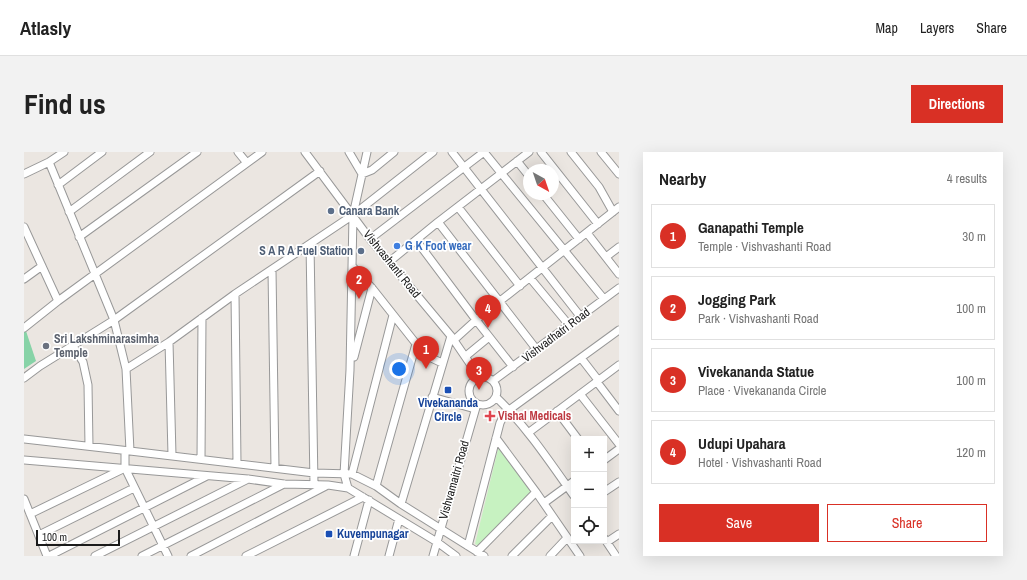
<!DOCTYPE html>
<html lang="en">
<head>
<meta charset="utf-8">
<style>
	body { margin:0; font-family:"Archivo Narrow",sans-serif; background:#f2f2f2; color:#222 }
	.controls { position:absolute; right:12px; bottom:12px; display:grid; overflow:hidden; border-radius:0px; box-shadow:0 4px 16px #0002 }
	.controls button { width:36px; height:36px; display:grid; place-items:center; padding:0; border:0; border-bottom:1px solid #e0e0e0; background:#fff; color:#222; font:20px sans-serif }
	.compass { position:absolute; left:499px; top:12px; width:36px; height:36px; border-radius:50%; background:#fff; box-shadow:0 4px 16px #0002; rotate:140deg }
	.scale { position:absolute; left:12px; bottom:10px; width:84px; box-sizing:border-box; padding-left:4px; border:2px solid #1b1b1b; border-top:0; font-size:11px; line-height:14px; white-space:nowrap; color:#1b1b1b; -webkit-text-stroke:3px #fff; paint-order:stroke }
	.you { position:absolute; left:375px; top:217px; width:14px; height:14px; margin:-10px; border:3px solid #fff; border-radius:50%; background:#1a73e8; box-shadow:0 0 0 6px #1a73e833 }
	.badge { display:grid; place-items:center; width:26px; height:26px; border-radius:50%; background:#d93025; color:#fff; font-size:13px; font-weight:700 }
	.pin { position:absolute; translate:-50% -33px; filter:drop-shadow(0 1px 2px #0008) }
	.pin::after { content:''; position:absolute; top:21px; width:14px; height:12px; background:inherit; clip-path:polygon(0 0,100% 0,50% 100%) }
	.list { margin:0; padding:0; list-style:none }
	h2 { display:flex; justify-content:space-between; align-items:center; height:52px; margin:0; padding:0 16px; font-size:17px }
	h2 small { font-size:13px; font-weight:400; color:#767676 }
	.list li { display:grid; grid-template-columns:26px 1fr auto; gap:12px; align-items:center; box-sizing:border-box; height:64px; margin:0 8px 8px; padding:0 8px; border:1px solid #e0e0e0; border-radius:0px }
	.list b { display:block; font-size:15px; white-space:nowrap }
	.list p { margin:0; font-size:13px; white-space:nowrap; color:#767676 }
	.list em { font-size:13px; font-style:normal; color:#767676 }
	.actions { display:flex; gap:8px; padding:12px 16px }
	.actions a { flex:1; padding:9px 0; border:1px solid #d93025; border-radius:0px; text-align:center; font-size:14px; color:#d93025 }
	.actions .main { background:#d93025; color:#fff }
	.icon { flex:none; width:22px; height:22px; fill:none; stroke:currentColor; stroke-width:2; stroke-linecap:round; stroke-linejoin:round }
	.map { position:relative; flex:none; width:595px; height:404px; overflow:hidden; border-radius:0px }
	header { display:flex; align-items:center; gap:24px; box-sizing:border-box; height:56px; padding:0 20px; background:#fff; border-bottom:1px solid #e0e0e0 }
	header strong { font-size:19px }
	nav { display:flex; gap:22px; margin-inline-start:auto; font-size:14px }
	.intro { display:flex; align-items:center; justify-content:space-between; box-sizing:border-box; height:96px; padding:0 24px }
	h1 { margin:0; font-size:28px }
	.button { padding:10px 18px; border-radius:0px; background:#d93025; color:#fff; font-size:14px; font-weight:700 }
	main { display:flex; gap:24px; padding:0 24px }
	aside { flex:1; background:#fff; border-radius:0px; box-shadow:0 4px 16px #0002 }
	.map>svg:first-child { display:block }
</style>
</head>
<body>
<header>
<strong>Atlasly</strong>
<nav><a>Map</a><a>Layers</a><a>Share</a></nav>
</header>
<div class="intro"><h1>Find us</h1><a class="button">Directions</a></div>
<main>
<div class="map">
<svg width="595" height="404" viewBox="0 0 595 404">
	<rect width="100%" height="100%" fill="#ebe6e1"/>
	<path fill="#c7f2c1" d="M 475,293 L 508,341 L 455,394 L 451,392 Z"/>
	<path fill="#87d3a7" d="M 2,179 L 12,209 L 0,217 L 0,180 Z"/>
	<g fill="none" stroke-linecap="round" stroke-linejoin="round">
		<defs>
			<path id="minor" d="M 214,0 L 223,11
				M 281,0 L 346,87 L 427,184 L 455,225
				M 325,0 L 338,22 L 348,18 L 370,0
				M 428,0 L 556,164
				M 460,0 L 580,147
				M 517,0 L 574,72
				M 547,0 L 575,35 L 589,60
				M 577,0 L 595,22
				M 493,9 L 505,24
				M 25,10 L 90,168 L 102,217 L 106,299
				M 0,22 L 25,10 L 40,0
				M 34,33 L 78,0
				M 519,42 L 555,87
				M 434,55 L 496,134
				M 45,60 L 126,0
				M 414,70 L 513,198
				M 0,75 L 34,149
				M 563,81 L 595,122
				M 55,85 L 173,0
				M 346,87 L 460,0
				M 392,88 L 452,168 L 489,215
				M 286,92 L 290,332
				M 582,105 L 595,95
				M 365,110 L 414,70 L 505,0
				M 329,115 L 348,136 L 401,203 L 418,211
				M 248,118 L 251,316
				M 506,126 L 545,173
				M 0,127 L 18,114
				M 211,142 L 213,311
				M 0,176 L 34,149 L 238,0
				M 430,188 L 452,168 L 595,55
				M 145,190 L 148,303
				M 49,194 L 59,210 L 64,233 L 65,294
				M 442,204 L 465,185
				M 330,205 L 348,136
				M 557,206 L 574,228
				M 102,217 L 145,190 L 211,142 L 329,63 L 409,0
				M445 239a14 14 0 1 1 28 0a14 14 0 1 1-28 0Z
				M 0,226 L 16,214 L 90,168 L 296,19
				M 469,229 L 595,136
				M 573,230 L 595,259
				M 556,242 L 595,292
				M 408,245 L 451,257
				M 472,245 C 502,274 526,310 550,344
				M 533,259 L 554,287
				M 504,281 L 595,213
				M 472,286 L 512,340 L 556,404
				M 0,287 L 106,299 L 290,321 L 328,322 L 352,334 L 377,352 L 460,404
				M 177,307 L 178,166
				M 0,308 L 224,327 L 260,332 L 304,333 L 324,336 L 413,390 L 432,404
				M 580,308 L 595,297
				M 101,316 L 101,299
				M 328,322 L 369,163
				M 352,334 L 392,192
				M 324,336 L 320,322 L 326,218 L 329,63 L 343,0
				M 580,340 L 595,330
				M 0,347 L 23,404
				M 520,351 L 550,329
				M 377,352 L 427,184
				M 6,362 L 101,316 L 144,404
				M 15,383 L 110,336
				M 580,386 L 592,404
				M 583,390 L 595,382
				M 444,394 L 476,271 L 480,263 L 485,258 L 595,178
				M 453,400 L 512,340
				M 25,404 L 183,324
				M 71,404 L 224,327
				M 118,404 L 260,332
				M 167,404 L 302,334
				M 222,404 L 339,345
				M 330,404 L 345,348
				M 365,404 L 375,367
				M 409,404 L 453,252
				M 488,404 L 528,364
				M 526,404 L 543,386"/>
		</defs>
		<use href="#minor" stroke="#989898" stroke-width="9"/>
		<use href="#minor" stroke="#fff" stroke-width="7"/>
	</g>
	<g fill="#5c6f8a" stroke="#fff" stroke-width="1.5">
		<circle cx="307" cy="59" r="4"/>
		<circle cx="337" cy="99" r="4"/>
	</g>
	<circle fill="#3f7fe0" stroke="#fff" stroke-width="1.5" cx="373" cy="94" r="4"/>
	<circle fill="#6b7280" stroke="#fff" stroke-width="1.5" cx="22" cy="194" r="4"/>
	<g fill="#1a4fb4" stroke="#fff" stroke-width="1.5">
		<rect x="420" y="234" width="8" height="8" rx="2"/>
		<rect x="301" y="378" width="8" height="8" rx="2"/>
	</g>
	<path fill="#e0444e" stroke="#fff" stroke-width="1.5" d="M464 258h4v4h4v4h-4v4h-4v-4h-4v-4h4z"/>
	<g text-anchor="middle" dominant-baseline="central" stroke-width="3.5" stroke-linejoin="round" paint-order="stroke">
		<g font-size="12" font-weight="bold" fill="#4e5e75" stroke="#fff" text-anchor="start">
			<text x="315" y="59">Canara Bank</text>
			<text x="329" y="99" text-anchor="end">S A R A Fuel Station</text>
		</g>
		<g font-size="12" font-weight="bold" fill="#366cbe" stroke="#fff" text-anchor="start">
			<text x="381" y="94">G K Foot wear</text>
		</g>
		<g font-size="12" fill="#1b1b1b" stroke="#fff">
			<text transform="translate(368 112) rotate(51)">Vishvashanti Road</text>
			<text transform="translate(532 183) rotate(-37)">Vishvadhatri Road</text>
			<text transform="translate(430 328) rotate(-74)">Vishvamaitri Road</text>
		</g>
		<g font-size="12" font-weight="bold" fill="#5b616d" stroke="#fff" text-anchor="start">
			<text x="30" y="187">Sri Lakshminarasimha<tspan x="30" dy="14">Temple</tspan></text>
		</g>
		<g font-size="12" font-weight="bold" fill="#164399" stroke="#fff">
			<text x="424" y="251">Vivekananda<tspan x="424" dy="14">Circle</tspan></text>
			<text x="313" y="382" text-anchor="start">Kuvempunagar</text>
		</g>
		<g font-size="12" font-weight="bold" fill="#be3a42" stroke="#fff" text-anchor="start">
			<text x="474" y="264">Vishal Medicals</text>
		</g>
	</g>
</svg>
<div class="controls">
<button>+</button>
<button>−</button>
<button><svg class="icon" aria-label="locate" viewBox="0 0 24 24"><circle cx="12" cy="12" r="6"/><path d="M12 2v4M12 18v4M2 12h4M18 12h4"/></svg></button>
</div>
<svg class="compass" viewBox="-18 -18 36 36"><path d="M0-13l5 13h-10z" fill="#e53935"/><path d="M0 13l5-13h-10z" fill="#767676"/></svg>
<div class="scale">100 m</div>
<div class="you"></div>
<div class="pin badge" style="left:402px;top:217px">1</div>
<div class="pin badge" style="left:335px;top:147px">2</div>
<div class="pin badge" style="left:455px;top:238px">3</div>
<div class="pin badge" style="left:464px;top:176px">4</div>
</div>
<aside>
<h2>Nearby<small>4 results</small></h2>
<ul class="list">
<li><span class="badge">1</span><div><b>Ganapathi Temple</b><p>Temple · Vishvashanti Road</p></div><em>30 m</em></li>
<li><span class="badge">2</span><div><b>Jogging Park</b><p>Park · Vishvashanti Road</p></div><em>100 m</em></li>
<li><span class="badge">3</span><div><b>Vivekananda Statue</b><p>Place · Vivekananda Circle</p></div><em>100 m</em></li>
<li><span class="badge">4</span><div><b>Udupi Upahara</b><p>Hotel · Vishvashanti Road</p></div><em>120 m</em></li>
</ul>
<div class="actions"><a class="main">Save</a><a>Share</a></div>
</aside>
</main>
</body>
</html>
